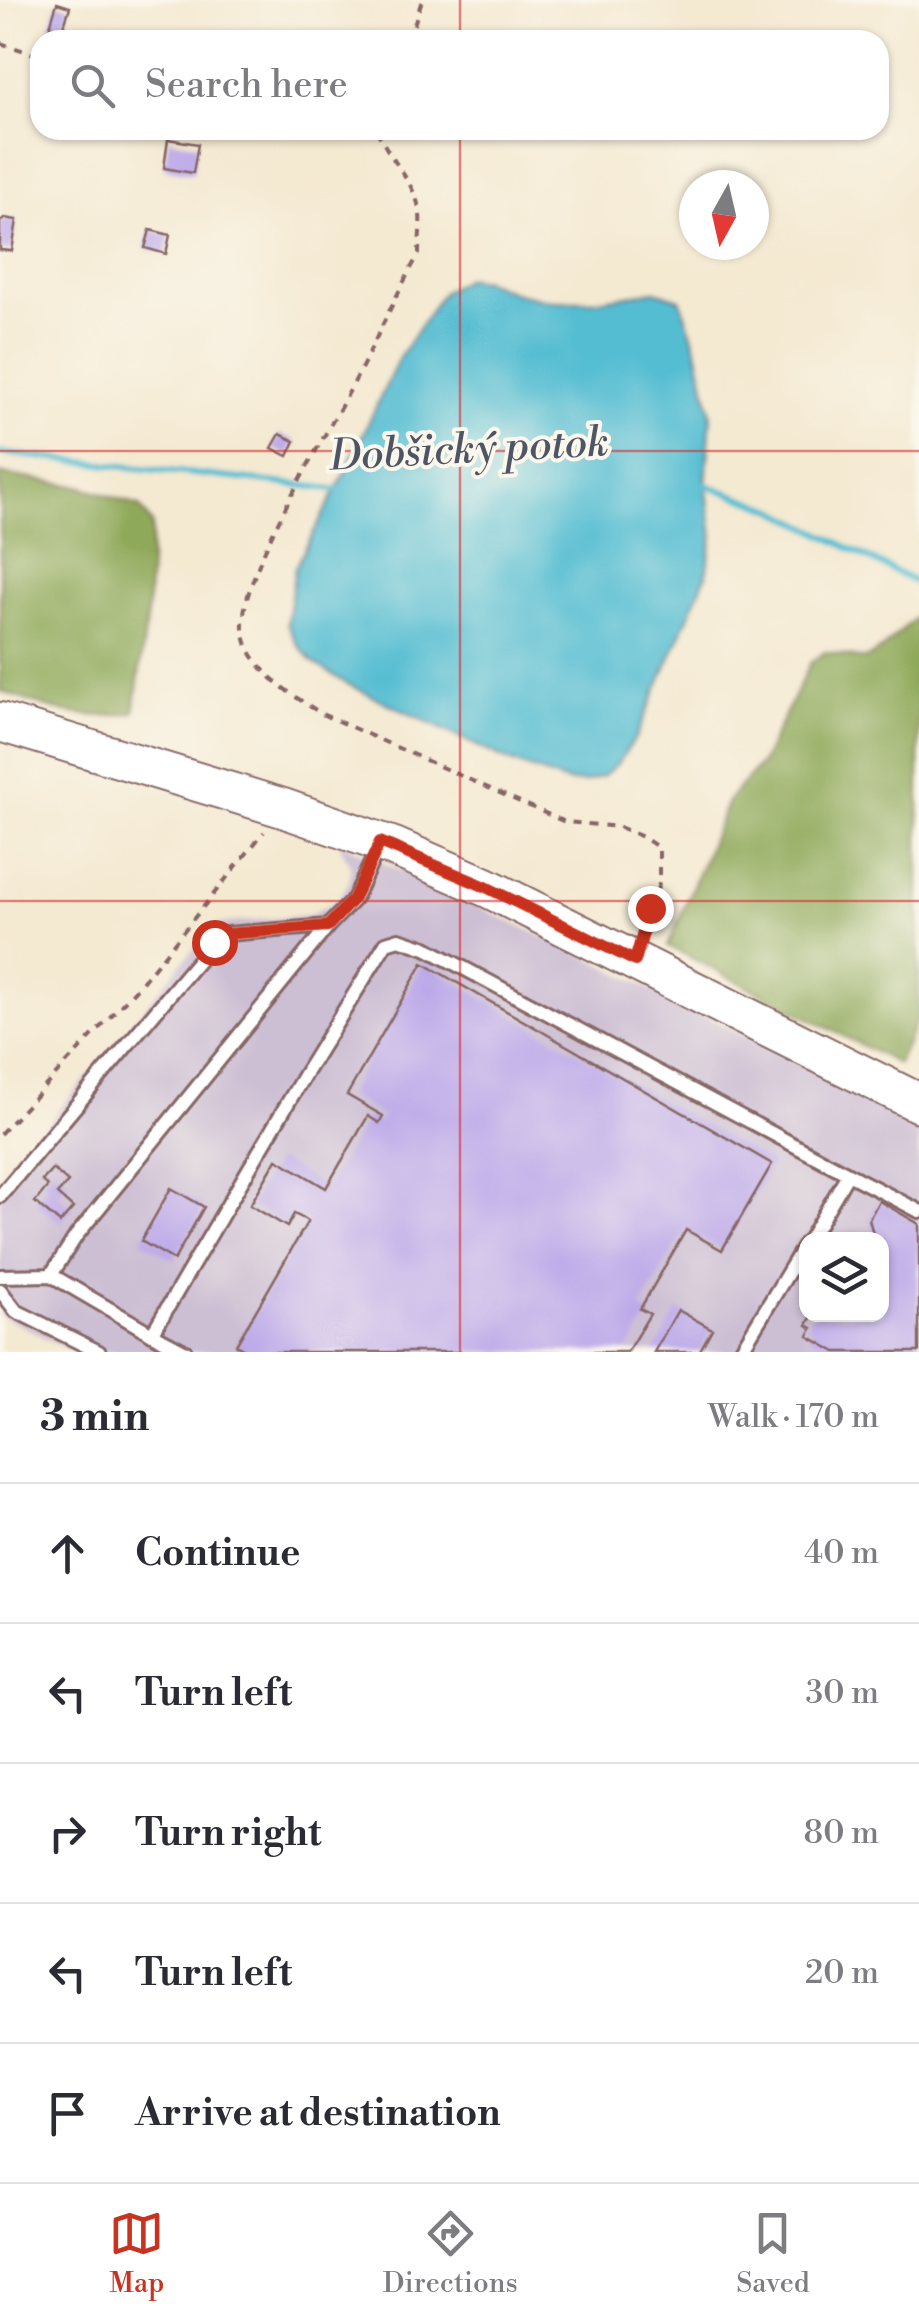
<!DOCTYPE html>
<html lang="en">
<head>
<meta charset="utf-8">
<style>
	body { margin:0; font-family:"Libre Bodoni",serif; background:#f2f2f3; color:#2b2b33 }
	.controls { position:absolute; right:30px; bottom:30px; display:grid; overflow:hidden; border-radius:20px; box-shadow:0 2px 8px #0004 }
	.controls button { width:90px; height:90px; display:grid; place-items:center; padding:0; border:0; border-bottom:2px solid #e1e1e2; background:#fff; color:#2b2b33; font:50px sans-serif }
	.compass { position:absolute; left:679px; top:170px; width:90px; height:90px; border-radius:50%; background:#fff; box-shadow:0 2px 8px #0004; rotate:188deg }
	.stop { position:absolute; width:30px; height:30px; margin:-22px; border:8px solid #c8321e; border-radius:50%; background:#fff }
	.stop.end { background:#c8321e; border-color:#fff; box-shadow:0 2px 10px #0008 }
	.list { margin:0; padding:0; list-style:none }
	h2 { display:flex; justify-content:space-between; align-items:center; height:130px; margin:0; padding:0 40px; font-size:42px }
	h2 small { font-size:32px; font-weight:400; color:#7c7c81 }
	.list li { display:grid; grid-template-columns:65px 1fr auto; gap:30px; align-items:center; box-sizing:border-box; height:140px; padding:0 40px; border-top:2px solid #e1e1e2 }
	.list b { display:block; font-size:38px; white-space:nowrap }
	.list em { font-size:32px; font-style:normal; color:#7c7c81 }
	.icon { flex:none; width:55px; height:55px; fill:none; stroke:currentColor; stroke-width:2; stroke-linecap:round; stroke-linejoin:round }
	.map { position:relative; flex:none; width:919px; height:1352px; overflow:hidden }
	.search { position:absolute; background:#fff; box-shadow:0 2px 8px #0004; left:30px; right:30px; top:30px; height:110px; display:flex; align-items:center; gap:25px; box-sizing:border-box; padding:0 35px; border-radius:30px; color:#7c7c81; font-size:38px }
	.sheet { height:830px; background:#fff }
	nav { display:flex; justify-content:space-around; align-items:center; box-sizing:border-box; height:140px; border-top:2px solid #e1e1e2; background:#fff; font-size:28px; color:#7c7c81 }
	nav a { display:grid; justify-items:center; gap:5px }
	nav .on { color:#c8321e }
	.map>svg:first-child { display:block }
</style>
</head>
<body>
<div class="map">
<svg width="919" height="1352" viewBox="0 0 919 1352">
	<rect width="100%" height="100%" fill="#fbf7ec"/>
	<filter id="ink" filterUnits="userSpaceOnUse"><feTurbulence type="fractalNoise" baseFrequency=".01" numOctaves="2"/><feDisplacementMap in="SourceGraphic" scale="20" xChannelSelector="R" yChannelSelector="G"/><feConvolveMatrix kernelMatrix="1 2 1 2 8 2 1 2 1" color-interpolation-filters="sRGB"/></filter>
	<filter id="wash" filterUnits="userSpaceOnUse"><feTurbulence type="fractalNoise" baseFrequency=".0048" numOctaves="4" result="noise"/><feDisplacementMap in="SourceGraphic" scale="40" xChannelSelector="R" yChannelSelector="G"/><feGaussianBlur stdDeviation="2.25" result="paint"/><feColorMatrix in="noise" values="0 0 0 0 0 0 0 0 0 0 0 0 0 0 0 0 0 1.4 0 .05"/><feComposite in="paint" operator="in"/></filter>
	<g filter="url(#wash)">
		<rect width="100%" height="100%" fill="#f4e9d1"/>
		<path fill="#ccbed3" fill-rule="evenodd" d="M 338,841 L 597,962 L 919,1123 L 919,1352 L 74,1352 L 0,1315 L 0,1181 L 205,935 L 219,924 L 309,915 L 338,900 L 349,882 L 351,868 ZM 806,1240 L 882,1240 L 882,1314 L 806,1314 Z"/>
		<path fill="#8fa95a" stroke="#6c6442" stroke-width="2.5" d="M 0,474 L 83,487 L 139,506 L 152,524 L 147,616 L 134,712 C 81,723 49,708 0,691 Z
			M 919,614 L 919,1015 L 898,1064 L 668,946 L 729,799 L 762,762 L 811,662 L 825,652 L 865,659 L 883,648 Z"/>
		<path fill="#55bdd2" stroke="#506e7e" stroke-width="2.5" d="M 466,278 L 487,281 L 512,292 L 552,301 L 592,301 L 655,291 L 680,299 L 697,350 L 711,413 L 706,484 L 713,536 L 706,576 L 636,737 L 617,764 L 603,776 L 586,782 L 567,782 L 511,762 L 347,684 L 313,662 L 298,645 L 287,624 L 295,568 L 343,477 L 399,358 L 443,292 Z"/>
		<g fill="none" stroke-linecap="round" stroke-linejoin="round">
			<path stroke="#55bdd2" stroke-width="6" d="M 0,453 L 343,490
				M 698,482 L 773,509 L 919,584"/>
		</g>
		<g id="blocks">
			<path fill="#bca8e9" d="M 57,3 L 70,7 L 62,31 L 50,26 Z
				M 168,139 L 198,144 L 193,173 L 164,168 Z
				M 4,218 L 17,220 L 12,251 L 0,250 L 0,222 Z
				M 150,230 L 170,235 L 166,254 L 145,248 Z
				M 280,434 L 295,441 L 288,456 L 272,448 Z
				M 423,963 L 772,1164 L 722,1250 L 686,1230 L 640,1309 L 650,1314 L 627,1352 L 248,1352 L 236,1345 L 308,1221 L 294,1214 L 287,1227 L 250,1205 L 277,1159 L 326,1188 L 368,1116 L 379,1123 L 383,1116 L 347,1095 Z
				M 53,1169 L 68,1182 L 57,1194 L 73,1208 L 60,1223 L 35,1202 L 48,1186 L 42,1181 Z
				M 171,1188 L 204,1207 L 174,1260 L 141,1241 Z
				M 879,1201 L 919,1224 L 919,1352 L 836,1352 L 808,1336 L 812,1328 L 807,1325 L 813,1314 L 882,1314 L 882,1240 L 857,1238 L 873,1234 L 869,1219 Z
				M 678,1310 L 712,1329 L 699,1352 L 654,1352 Z"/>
		</g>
	</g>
	<g filter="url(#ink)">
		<use href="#blocks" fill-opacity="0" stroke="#866665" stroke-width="2.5"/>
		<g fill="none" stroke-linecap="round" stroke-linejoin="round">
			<defs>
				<path id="service" d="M 0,1196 L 214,942 L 227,934 L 328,926 L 354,899 L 380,844
					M 809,1240 L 848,1174 L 919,1211
					M 51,1275 L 76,1236 L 328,926
					M 0,1276 L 51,1275 L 152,1334
					M 0,1290 L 16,1311 L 99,1352
					M 186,1352 L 152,1334 L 306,1072 L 386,943 L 399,939 L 426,948 L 848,1174
					M 740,1352 L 806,1243"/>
				<path id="secondary" d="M 0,722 L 283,808 L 394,847 L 486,887 L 919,1103"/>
			</defs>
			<use href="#service" stroke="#866665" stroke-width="18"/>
			<use href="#secondary" stroke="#866665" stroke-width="42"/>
			<path stroke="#866665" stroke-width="4" stroke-dasharray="8 8" stroke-linecap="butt" d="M 409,40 L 422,0
				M 0,43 L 40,56
				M 281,130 L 376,131
				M 377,130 C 388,158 417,184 420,214 C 421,227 419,241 419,254 C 396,294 378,336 357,377 C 329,431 240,572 243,628 C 246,668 293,696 324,715 L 565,822 L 619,827 L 643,837 L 659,848 L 659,884 L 642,933
				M 0,1134 L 139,986 L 264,832"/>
			<use href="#service" stroke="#fff" stroke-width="12"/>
			<use href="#secondary" stroke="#fff" stroke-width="38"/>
		</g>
	</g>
	<g fill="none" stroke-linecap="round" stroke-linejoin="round" filter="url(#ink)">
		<path stroke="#c8321e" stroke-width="12" d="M 214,942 L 226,934 L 328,926 L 354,898 L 380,842 L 486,887 L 635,961 L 650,908"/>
	</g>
	<path fill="none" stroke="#d62828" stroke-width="2.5" stroke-opacity="0.55" d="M 460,0 L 460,40M 460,130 L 460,1352M 0,451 L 919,451M 0,901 L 919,901"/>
	<g text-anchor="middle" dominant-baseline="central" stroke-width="8" stroke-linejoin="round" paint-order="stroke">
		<g font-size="42" font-style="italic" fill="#4e5665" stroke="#fbf7ec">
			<text transform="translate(469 450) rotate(-3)">Dobšický potok</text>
		</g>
	</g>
</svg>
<div class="controls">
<button><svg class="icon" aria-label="layers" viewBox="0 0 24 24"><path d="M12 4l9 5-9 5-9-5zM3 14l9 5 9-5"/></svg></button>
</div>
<svg class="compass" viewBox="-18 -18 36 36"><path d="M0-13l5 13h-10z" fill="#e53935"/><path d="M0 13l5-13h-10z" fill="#7c7c81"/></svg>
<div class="stop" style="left:214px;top:942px"></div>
<div class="stop end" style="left:650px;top:908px"></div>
<div class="search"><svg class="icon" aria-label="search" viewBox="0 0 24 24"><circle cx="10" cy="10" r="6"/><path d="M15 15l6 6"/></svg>Search here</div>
</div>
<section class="sheet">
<h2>3 min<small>Walk · 170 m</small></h2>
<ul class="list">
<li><svg class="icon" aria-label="ahead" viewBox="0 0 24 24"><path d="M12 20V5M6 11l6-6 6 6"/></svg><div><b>Continue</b></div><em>40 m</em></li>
<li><svg class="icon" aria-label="left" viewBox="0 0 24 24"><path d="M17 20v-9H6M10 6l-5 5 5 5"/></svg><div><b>Turn left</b></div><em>30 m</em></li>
<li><svg class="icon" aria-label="right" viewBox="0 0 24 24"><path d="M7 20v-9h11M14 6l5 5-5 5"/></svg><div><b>Turn right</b></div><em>80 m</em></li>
<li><svg class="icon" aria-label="left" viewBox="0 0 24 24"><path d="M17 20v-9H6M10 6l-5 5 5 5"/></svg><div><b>Turn left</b></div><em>20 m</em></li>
<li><svg class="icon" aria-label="arrive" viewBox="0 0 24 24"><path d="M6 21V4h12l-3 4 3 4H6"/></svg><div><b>Arrive at destination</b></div></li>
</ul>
</section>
<nav>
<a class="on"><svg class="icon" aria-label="map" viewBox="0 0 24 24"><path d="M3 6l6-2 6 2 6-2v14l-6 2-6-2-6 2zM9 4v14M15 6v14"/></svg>Map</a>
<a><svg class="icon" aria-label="directions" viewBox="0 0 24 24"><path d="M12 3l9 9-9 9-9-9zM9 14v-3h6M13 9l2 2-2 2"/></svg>Directions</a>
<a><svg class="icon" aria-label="saved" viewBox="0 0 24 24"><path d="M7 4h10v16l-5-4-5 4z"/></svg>Saved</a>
</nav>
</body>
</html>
